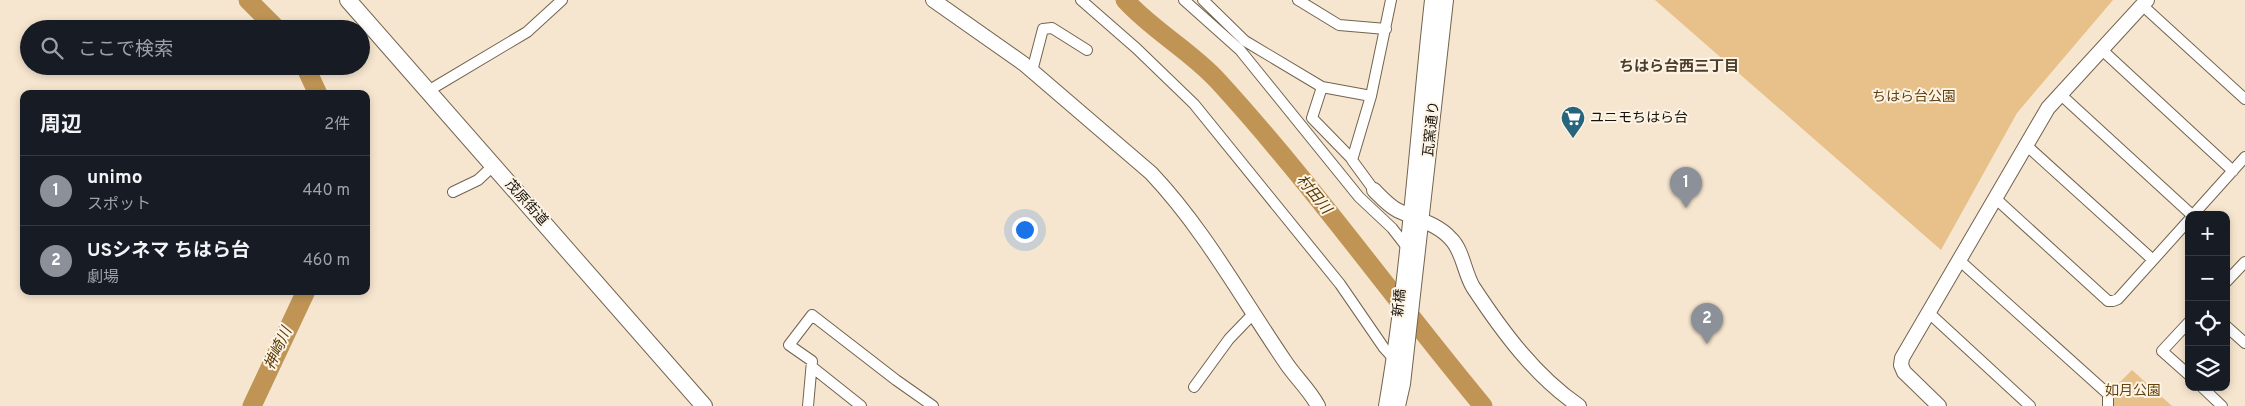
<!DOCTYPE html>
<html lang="ja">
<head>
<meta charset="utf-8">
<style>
	body { margin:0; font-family:Overpass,"Noto Sans JP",sans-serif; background:#242831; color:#f1f3f6 }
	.controls { position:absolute; right:15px; bottom:15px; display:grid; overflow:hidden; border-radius:10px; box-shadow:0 2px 8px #0003 }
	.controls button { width:45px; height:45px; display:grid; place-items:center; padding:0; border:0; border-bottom:1px solid #363941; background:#171b24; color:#f1f3f6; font:25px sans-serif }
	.you { position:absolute; left:1024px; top:229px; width:18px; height:18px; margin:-12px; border:4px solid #fff; border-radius:50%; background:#1a73e8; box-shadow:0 0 0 8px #1a73e833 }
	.badge { display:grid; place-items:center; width:32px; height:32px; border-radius:50%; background:#8c9099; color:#fff; font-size:16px; font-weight:700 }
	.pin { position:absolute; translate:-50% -41px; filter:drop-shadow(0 1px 2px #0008) }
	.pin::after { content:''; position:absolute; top:26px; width:18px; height:15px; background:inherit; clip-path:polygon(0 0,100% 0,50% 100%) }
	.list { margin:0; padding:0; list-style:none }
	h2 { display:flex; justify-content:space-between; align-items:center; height:65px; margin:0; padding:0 20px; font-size:21px }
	h2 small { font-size:16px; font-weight:400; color:#9ea1a6 }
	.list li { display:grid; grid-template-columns:32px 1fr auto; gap:15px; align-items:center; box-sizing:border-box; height:70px; padding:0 20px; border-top:1px solid #363941 }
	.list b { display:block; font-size:19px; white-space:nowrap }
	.list p { margin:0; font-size:16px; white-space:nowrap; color:#9ea1a6 }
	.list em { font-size:16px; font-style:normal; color:#9ea1a6 }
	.icon { flex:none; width:28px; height:28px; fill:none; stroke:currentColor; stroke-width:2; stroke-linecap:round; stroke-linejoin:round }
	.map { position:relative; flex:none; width:2245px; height:406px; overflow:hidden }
	.search { position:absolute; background:#171b24; box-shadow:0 2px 8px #0003; left:20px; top:20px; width:350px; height:55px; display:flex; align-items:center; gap:12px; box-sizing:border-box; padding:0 18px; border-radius:28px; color:#9ea1a6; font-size:19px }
	.panel { position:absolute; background:#171b24; box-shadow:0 2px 8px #0003; left:20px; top:90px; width:350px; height:205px; border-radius:10px }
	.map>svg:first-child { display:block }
</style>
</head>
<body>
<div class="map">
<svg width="2245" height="406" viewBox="0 0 2245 406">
	<rect width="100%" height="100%" fill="#f7e6cf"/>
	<path fill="#e8c089" d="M 1655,0 L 2113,0 L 2017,113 L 1941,250 Z
		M 2132,370 L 2172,406 L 2108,406 L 2108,394 Z"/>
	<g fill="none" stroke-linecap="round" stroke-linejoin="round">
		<path stroke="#c09454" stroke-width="19" d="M 248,0 L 277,29
			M 1125,0 C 1153,31 1191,51 1219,82 C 1313,185 1394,299 1483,406
			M 305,66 L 318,94
			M 252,406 L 306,291"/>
		<defs>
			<path id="minor" d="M 1081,0 L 1136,48 L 1194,104 L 1340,284 L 1384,348 L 1394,359
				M 1184,0 L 1240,50 L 1359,197 L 1392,228 L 1406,246
				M 1203,0 L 1245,41 L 1322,87 L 1371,96
				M 1298,0 L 1339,25 L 1386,29
				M 2142,5 L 2245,99
				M 2101,49 L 2233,171
				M 1032,71 L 1043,29 L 1052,28 L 1087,50
				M 1322,87 L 1312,118 L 1352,159
				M 428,91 L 527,32 L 562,0
				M 2060,94 L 2192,215
				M 2026,145 L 2153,260
				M 1374,190 L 1352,160 L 1371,96 L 1391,0
				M 453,192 L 478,180 L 493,166
				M 1995,198 L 2108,301 L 2113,301 L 2118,299 L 2189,220
				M 2193,215 L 2245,157
				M 1959,260 L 2108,394 L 2108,406
				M 2226,282 L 2245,262
				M 1928,312 L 2030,406
				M 2189,322 L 2162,351 L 2189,375
				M 2226,326 L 2245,343
				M 812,367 L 861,406
				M 1194,387 L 1229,339 L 1254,313
				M 2202,387 L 2222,406
				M 808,406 L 812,361 L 789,345 L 812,315 L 896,380 L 933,406"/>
			<path id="tertiary" d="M 933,0 L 1024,64 L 1151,173 C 1204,229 1241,297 1284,360 C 1294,376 1309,389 1318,406
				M 1374,190 C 1381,197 1388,205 1397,210 C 1415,219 1437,223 1451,239 C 1463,251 1464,272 1473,287 C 1502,331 1535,376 1579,406
				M 1386,406 C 1409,272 1417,135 1432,0
				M 1398,406 L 1403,384 L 1446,0
				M 1939,406 L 1904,372 L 1901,365 L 1902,358 L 2048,108 L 2147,0"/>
			<path id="primary" d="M 348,0 L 704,406"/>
		</defs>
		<use href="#minor" stroke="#72634f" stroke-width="12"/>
		<use href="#tertiary" stroke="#72634f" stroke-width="16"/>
		<use href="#primary" stroke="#72634f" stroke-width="18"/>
		<use href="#minor" stroke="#fff" stroke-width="10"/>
		<use href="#tertiary" stroke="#fff" stroke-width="14"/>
		<use href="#primary" stroke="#fff" stroke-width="16"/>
	</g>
	<defs>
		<symbol id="supermarket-pin" viewBox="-11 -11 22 30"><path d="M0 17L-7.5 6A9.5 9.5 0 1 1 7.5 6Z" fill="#27657c" stroke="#fef4e6"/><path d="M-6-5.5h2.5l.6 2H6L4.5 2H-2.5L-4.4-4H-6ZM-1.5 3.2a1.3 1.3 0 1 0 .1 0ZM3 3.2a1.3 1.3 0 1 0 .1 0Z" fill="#fff"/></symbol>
	</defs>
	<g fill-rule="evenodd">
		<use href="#supermarket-pin" x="1559" y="104" width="28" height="38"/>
	</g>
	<g text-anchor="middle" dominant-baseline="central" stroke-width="4" stroke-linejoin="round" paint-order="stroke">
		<g font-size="14" fill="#624310" stroke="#fef4e6">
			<text x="1914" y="97">ちはら台公園</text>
			<text x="2133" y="391">如月公園</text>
		</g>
		<g font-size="14" fill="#17120a" stroke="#fef4e6" text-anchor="start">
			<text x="1590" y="118">ユニモちはら台</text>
		</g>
		<g font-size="14" fill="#17120a" stroke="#fef4e6">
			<text transform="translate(1432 129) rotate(-84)">瓦窯通り</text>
			<text transform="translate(526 203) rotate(48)">茂原街道</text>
			<text transform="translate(1400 303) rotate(-84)">新橋</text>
		</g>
		<g font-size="15" font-weight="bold" fill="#4b3e2b" stroke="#fef4e6">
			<text x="1679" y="67">ちはら台西三丁目</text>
		</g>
		<g font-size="15" font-style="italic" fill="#583903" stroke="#fef4e6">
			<text transform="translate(1313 195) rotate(51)">村田川</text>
			<text transform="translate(279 349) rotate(-65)">神崎川</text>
		</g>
	</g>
</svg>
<div class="controls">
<button>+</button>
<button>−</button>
<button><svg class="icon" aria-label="locate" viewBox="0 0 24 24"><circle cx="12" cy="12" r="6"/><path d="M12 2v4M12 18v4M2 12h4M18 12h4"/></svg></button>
<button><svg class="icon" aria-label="layers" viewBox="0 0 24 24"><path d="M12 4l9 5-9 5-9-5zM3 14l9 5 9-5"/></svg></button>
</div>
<div class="you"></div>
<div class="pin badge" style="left:1686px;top:208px">1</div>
<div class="pin badge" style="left:1707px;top:344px">2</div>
<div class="search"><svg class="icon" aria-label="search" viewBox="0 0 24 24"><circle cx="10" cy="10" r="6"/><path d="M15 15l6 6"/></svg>ここで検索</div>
<section class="panel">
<h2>周辺<small>2件</small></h2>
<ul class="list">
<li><span class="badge">1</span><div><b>unimo</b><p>スポット</p></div><em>440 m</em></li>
<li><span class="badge">2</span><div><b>USシネマ ちはら台</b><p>劇場</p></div><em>460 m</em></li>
</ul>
</section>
</div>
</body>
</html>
